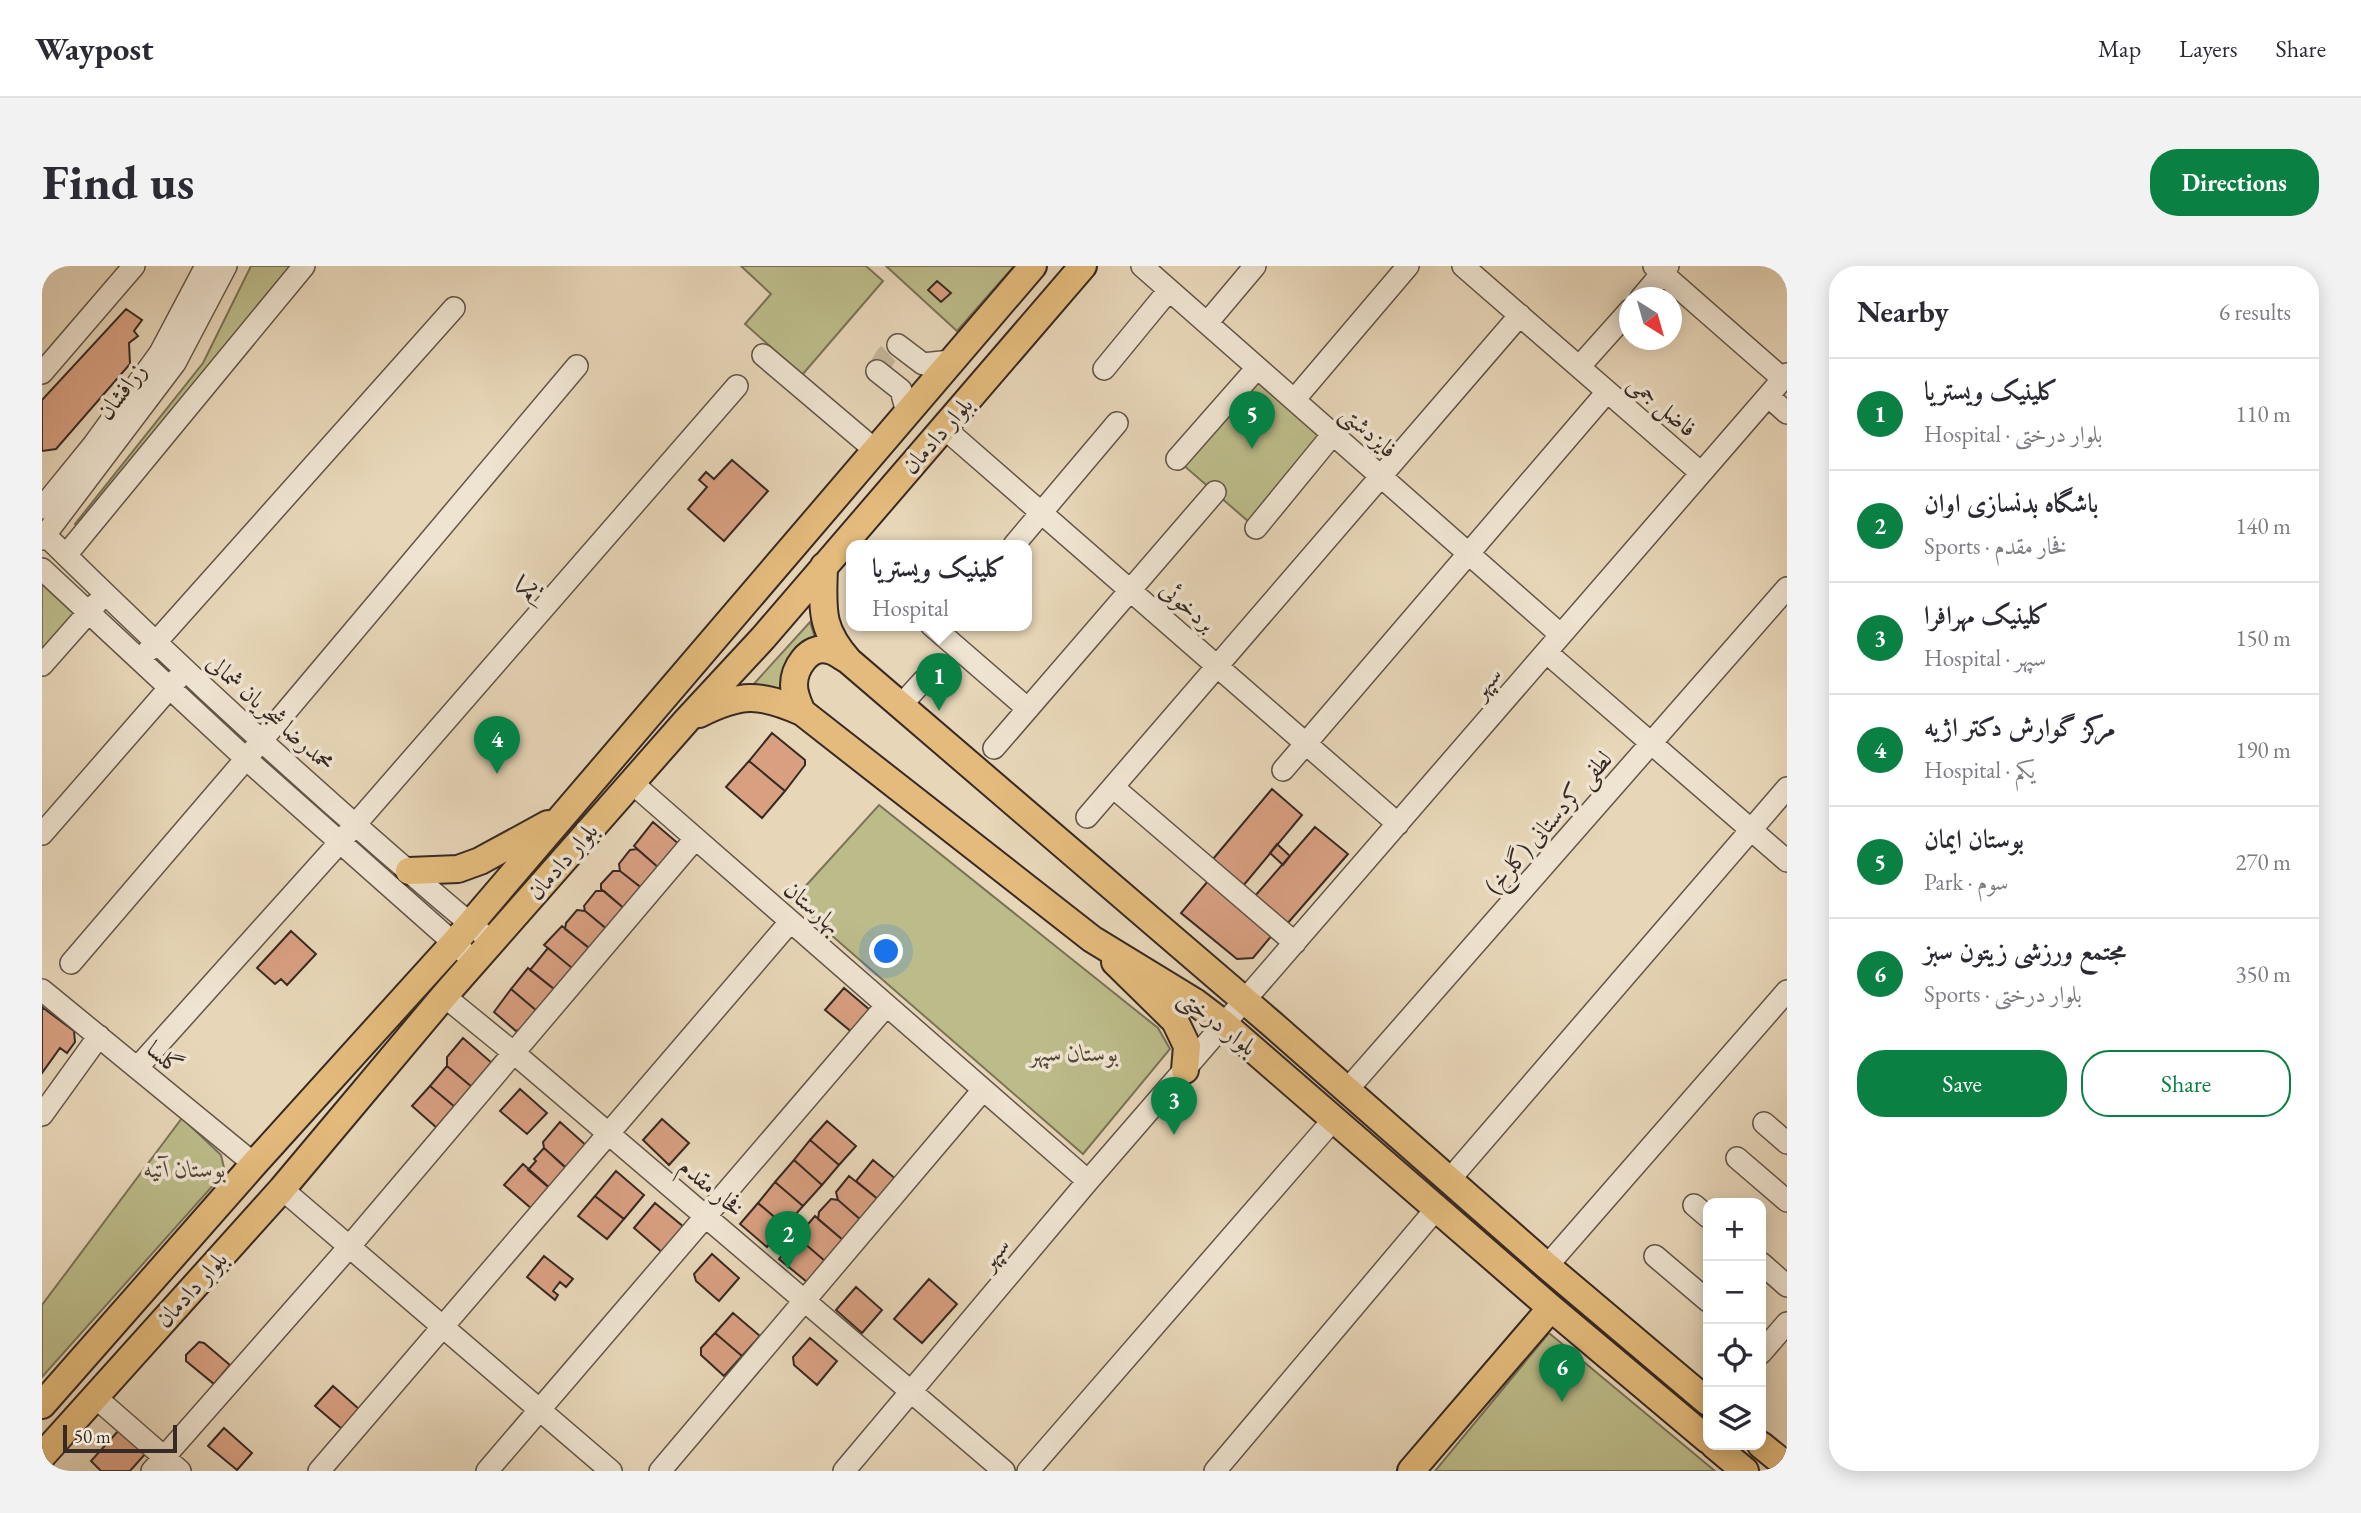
<!DOCTYPE html>
<html lang="en">
<head>
<meta charset="utf-8">
<style>
	body { margin:0; font-family:"EB Garamond",Amiri,serif; background:#f2f2f3; color:#2b2b33 }
	.controls { position:absolute; right:21px; bottom:21px; display:grid; overflow:hidden; border-radius:14px; box-shadow:0 4px 18px #0003 }
	.controls button { width:63px; height:63px; display:grid; place-items:center; padding:0; border:0; border-bottom:2px solid #e1e1e2; background:#fff; color:#2b2b33; font:35px sans-serif }
	.compass { position:absolute; left:1577px; top:21px; width:63px; height:63px; border-radius:50%; background:#fff; box-shadow:0 4px 18px #0003; rotate:143deg }
	.scale { position:absolute; left:21px; bottom:18px; width:114px; box-sizing:border-box; padding-left:7px; border:4px solid #372a24; border-top:0; font-size:19px; line-height:24px; white-space:nowrap; color:#372a24; -webkit-text-stroke:5px #efe4d1; paint-order:stroke }
	.you { position:absolute; left:845px; top:686px; width:24px; height:24px; margin:-18px; border:5px solid #fff; border-radius:50%; background:#1a73e8; box-shadow:0 0 0 10px #1a73e833 }
	.badge { display:grid; place-items:center; width:46px; height:46px; border-radius:50%; background:#0b8043; color:#fff; font-size:23px; font-weight:700 }
	.pin { position:absolute; translate:-50% -58px; filter:drop-shadow(0 2px 4px #0008) }
	.pin::after { content:''; position:absolute; top:37px; width:24px; height:21px; background:inherit; clip-path:polygon(0 0,100% 0,50% 100%) }
	.popup { position:absolute; left:804px; top:274px; width:186px; height:91px; box-sizing:border-box; display:grid; place-content:center; border-radius:14px; background:#fff; filter:drop-shadow(0 2px 5px #0005); font-size:23px; white-space:nowrap; color:#7c7c81 }
	.popup b { font-size:26px; color:#2b2b33 }
	.popup::after { content:''; position:absolute; left:50%; top:100%; margin-left:-14px; border:14px solid transparent; border-top-color:#fff }
	.list { margin:0; padding:0; list-style:none }
	h2 { display:flex; justify-content:space-between; align-items:center; height:91px; margin:0; padding:0 28px; font-size:30px }
	h2 small { font-size:23px; font-weight:400; color:#7c7c81 }
	.list li { display:grid; grid-template-columns:46px 1fr auto; gap:21px; align-items:center; box-sizing:border-box; height:112px; padding:0 28px; border-top:2px solid #e1e1e2 }
	.list b { display:block; font-size:26px; white-space:nowrap }
	.list p { margin:0; font-size:23px; white-space:nowrap; color:#7c7c81 }
	.list em { font-size:23px; font-style:normal; color:#7c7c81 }
	.actions { display:flex; gap:14px; padding:21px 28px }
	.actions a { flex:1; padding:16px 0; border:2px solid #0b8043; border-radius:28px; text-align:center; font-size:24px; color:#0b8043 }
	.actions .main { background:#0b8043; color:#fff }
	.icon { flex:none; width:38px; height:38px; fill:none; stroke:currentColor; stroke-width:2; stroke-linecap:round; stroke-linejoin:round }
	.map { position:relative; flex:none; width:1745px; height:1205px; overflow:hidden; border-radius:28px }
	header { display:flex; align-items:center; gap:42px; box-sizing:border-box; height:98px; padding:0 35px; background:#fff; border-bottom:2px solid #e1e1e2 }
	header strong { font-size:33px }
	nav { display:flex; gap:38px; margin-inline-start:auto; font-size:24px }
	.intro { display:flex; align-items:center; justify-content:space-between; box-sizing:border-box; height:168px; padding:0 42px }
	h1 { margin:0; font-size:49px }
	.button { padding:18px 32px; border-radius:28px; background:#0b8043; color:#fff; font-size:24px; font-weight:700 }
	main { display:flex; gap:42px; padding:0 42px }
	aside { flex:1; background:#fff; border-radius:28px; box-shadow:0 4px 18px #0003 }
	.map>svg:first-child { display:block }
</style>
</head>
<body>
<header>
<strong>Waypost</strong>
<nav><a>Map</a><a>Layers</a><a>Share</a></nav>
</header>
<div class="intro"><h1>Find us</h1><a class="button">Directions</a></div>
<main>
<div class="map">
<svg width="1745" height="1205" viewBox="0 0 1745 1205">
	<rect width="100%" height="100%" fill="#e7d6b8"/>
	<filter id="stains"><feTurbulence type="fractalNoise" baseFrequency=".00286" numOctaves="4"/><feColorMatrix values="0 0 0 0 .2 0 0 0 0 .09 0 0 0 0 .02 0 0 0 .5 -.17"/></filter>
	<radialGradient id="worn" r=".72"><stop offset=".6" stop-color="#630" stop-opacity="0"/><stop offset="1" stop-color="#630" stop-opacity=".3"/></radialGradient>
	<path fill="#bcbc8a" stroke="#7a7357" stroke-width="2" d="M 209,0 L 255,0 L 40,262 L 33,258 L 161,97 Z
		M 699,0 L 824,0 L 841,15 L 760,109 L 703,58 L 729,28 Z
		M 844,0 L 972,0 L 915,65 Z
		M 1214,112 L 1279,168 L 1207,256 L 1140,198 Z
		M 0,303 L 47,347 L 0,399 Z
		M 768,356 L 773,372 C 751,383 739,397 738,422 L 709,421 Z
		M 837,539 L 1116,762 L 1128,783 L 1041,888 L 750,635 Z
		M 140,852 L 179,889 L 183,906 L 0,1111 L 0,1039 Z
		M 1507,1067 L 1673,1205 L 1393,1205 Z"/>
	<path fill="#d89f81" stroke="#372a24" stroke-width="2" d="M 895,15 L 909,27 L 899,36 L 886,24 Z
		M 84,43 L 100,54 L 92,65 L 96,70 L 87,77 L 88,98 L 14,183 L 0,185 L 0,134 Z
		M 690,194 L 726,225 L 682,275 L 646,243 L 665,221 L 657,214 L 664,206 L 672,213 Z
		M 730,467 L 763,494 L 763,499 L 743,525 L 707,495 Z
		M 707,495 L 743,525 L 720,552 L 684,521 Z
		M 1230,523 L 1260,549 L 1201,620 L 1171,593 Z
		M 611,556 L 638,579 L 618,603 L 592,580 Z
		M 1273,561 L 1306,588 L 1245,658 L 1213,630 Z
		M 1235,578 L 1248,590 L 1241,599 L 1228,587 Z
		M 595,583 L 618,603 L 601,623 L 578,605 L 577,598 L 588,584 Z
		M 571,605 L 578,605 L 601,623 L 584,644 L 559,623 L 559,618 Z
		M 1171,609 L 1231,668 L 1211,692 L 1195,693 L 1139,647 Z
		M 554,625 L 562,625 L 584,644 L 566,664 L 543,645 L 542,640 Z
		M 535,644 L 543,645 L 566,664 L 550,684 L 523,663 L 524,657 Z
		M 520,660 L 548,683 L 530,702 L 502,679 Z
		M 249,665 L 274,688 L 245,719 L 239,713 L 233,718 L 215,702 Z
		M 506,682 L 530,702 L 512,723 L 488,704 Z
		M 486,702 L 512,723 L 495,745 L 469,723 Z
		M 802,722 L 829,745 L 811,767 L 783,744 Z
		M 469,723 L 495,745 L 480,763 L 474,765 L 452,746 Z
		M 0,741 L 32,765 L 33,776 L 25,787 L 18,782 L 0,807 Z
		M 421,772 L 450,797 L 430,821 L 405,800 L 405,791 Z
		M 405,800 L 430,821 L 413,841 L 388,820 Z
		M 388,820 L 413,841 L 395,862 L 370,840 Z
		M 478,823 L 505,847 L 485,868 L 458,845 Z
		M 620,853 L 647,877 L 627,899 L 601,874 Z
		M 785,855 L 814,880 L 797,899 L 768,874 Z
		M 518,856 L 546,881 L 526,904 L 502,882 L 501,876 Z
		M 768,874 L 797,899 L 780,919 L 752,894 Z
		M 502,882 L 528,905 L 511,925 L 486,904 L 494,895 L 492,893 Z
		M 752,894 L 780,919 L 761,940 L 733,916 Z
		M 831,894 L 855,914 L 837,934 L 814,915 Z
		M 481,898 L 508,922 L 490,943 L 462,919 Z
		M 574,905 L 602,929 L 582,953 L 553,930 Z
		M 807,910 L 837,934 L 819,954 L 796,934 L 794,926 Z
		M 733,916 L 761,940 L 743,960 L 716,937 Z
		M 553,930 L 582,953 L 565,973 L 536,950 Z
		M 789,933 L 796,934 L 819,954 L 801,974 L 776,953 L 777,946 Z
		M 613,937 L 643,962 L 622,988 L 592,962 Z
		M 716,937 L 743,960 L 725,981 L 698,958 Z
		M 773,950 L 801,974 L 783,995 L 755,971 Z
		M 755,971 L 783,995 L 765,1016 L 737,993 Z
		M 670,988 L 697,1012 L 677,1035 L 654,1015 L 652,1008 Z
		M 502,990 L 531,1013 L 524,1021 L 518,1016 L 511,1025 L 516,1029 L 513,1034 L 485,1011 Z
		M 887,1013 L 915,1038 L 880,1077 L 852,1053 Z
		M 814,1021 L 840,1044 L 820,1067 L 794,1044 Z
		M 691,1047 L 718,1070 L 700,1090 L 673,1067 Z
		M 673,1067 L 700,1090 L 682,1110 L 659,1089 L 659,1082 Z
		M 768,1072 L 795,1095 L 775,1119 L 752,1099 L 751,1091 Z
		M 157,1076 L 162,1077 L 188,1099 L 172,1118 L 144,1095 L 144,1089 Z
		M 291,1120 L 317,1143 L 300,1163 L 273,1140 Z
		M 182,1162 L 210,1187 L 195,1204 L 166,1180 Z
		M 78,1163 L 104,1187 L 88,1205 L 59,1205 L 49,1195 Z"/>
	<g fill="none" stroke-linecap="round" stroke-linejoin="round">
		<path stroke="#c4b49a" stroke-width="21" stroke-dasharray="21 10" stroke-linecap="butt" d="M 835,105 L 844,90 L 856,79"/>
		<defs>
			<path id="minor" d="M 1100,0 L 1519,369
				M 1421,0 L 1659,207
				M 1612,0 L 1741,113
				M 1599,32 L 1626,0
				M 1165,57 L 1213,0
				M 856,79 L 881,98 L 909,95
				M 721,89 L 833,184
				M 1537,101 L 1588,44
				M 1062,103 L 1127,24
				M 835,105 L 859,124 L 865,147
				M 0,107 L 92,0
				M 1726,130 L 1745,147
				M 1252,134 L 1366,0
				M 901,161 L 1356,558
				M 1135,193 L 1215,102
				M 0,242 L 52,178 L 118,87 L 164,0
				M 1214,262 L 1291,168
				M 0,266 C 144,408 294,546 450,676
				M 0,273 L 133,97 L 184,0
				M 972,279 L 1075,157
				M 24,289 L 262,0
				M 0,303 L 203,492 L 432,695
				M 889,359 L 986,443
				M 106,385 L 412,42
				M 1504,386 L 1745,595
				M 0,399 L 54,338
				M 860,438 L 881,415
				M 952,482 L 1173,226
				M 1241,504 L 1565,126
				M 589,516 L 1046,915
				M 1071,521 L 1253,677
				M 1045,551 L 1478,49
				M 0,568 L 137,411
				M 29,697 L 220,474 L 535,100
				M 0,724 L 212,898
				M 402,730 L 472,787 L 962,1205
				M 95,802 L 298,576 L 695,120
				M 1305,824 L 1745,322
				M 0,849 L 57,770
				M 1722,857 L 1745,877
				M 1695,892 L 1745,935
				M 1408,913 L 1745,522
				M 240,923 L 569,1205
				M 1652,939 L 1666,951
				M 1613,990 L 1666,1035
				M 1719,997 L 1745,1020
				M 1505,1000 L 1745,725
				M 1719,1087 L 1745,1057
				M 52,1130 L 138,1205
				M 110,1205 L 307,981 L 653,573
				M 277,1205 L 748,656
				M 445,1205 L 844,740
				M 618,1205 L 941,824
				M 802,1205 L 1046,915 L 1745,108
				M 986,1205 L 1292,853
				M 1173,1205 L 1394,943"/>
			<path id="major" d="M 782,300 C 781,343 777,361 807,395 L 1230,758 L 1505,1000 L 1666,1136
				M 760,446 C 756,437 752,429 752,419 C 752,403 766,379 786,384 C 793,385 800,391 806,394
				M 657,448 C 699,427 717,427 760,446 L 1050,673 L 1153,736 L 1182,758 L 1509,1042 L 1666,1174
				M 367,605 L 416,603 L 438,595 L 506,558
				M 1073,696 L 1133,755 L 1145,780 L 1143,804
				M 0,1139 L 212,898 L 412,677 L 991,0
				M 1672,1179 L 1703,1205
				M 1719,1179 L 1745,1200
				M 0,1190 L 240,923 L 402,730 L 644,455 L 721,372 L 1041,0
				M 1369,1205 L 1509,1042"/>
		</defs>
		<use href="#minor" stroke="#635549" stroke-width="24"/>
		<use href="#major" stroke="#372a24" stroke-width="30"/>
		<use href="#minor" stroke="#efe4d1" stroke-width="21"/>
		<use href="#major" stroke="#e4bb7c" stroke-width="26"/>
	</g>
	<g text-anchor="middle" dominant-baseline="central" stroke-width="7" stroke-linejoin="round" paint-order="stroke">
		<g font-size="24" fill="#372a24" stroke="#efe4d1">
			<text transform="translate(79 125) rotate(-53)">زرافشان</text>
			<text transform="translate(1621 139) rotate(41)">فاضل جمی</text>
			<text transform="translate(1327 165) rotate(41)">فایزدشتی</text>
			<text transform="translate(895 169) rotate(-49)">بلوار دادمان</text>
			<text transform="translate(484 322) rotate(-49)">یکم</text>
			<text transform="translate(1146 340) rotate(41)">بردخوئی</text>
			<text transform="translate(1444 416) rotate(-49)">سپهر</text>
			<text transform="translate(229 446) rotate(42)">محمدرضا شجریان شمالی</text>
			<text transform="translate(1506 556) rotate(-49)">لطفی کردستانی (گلرخ)</text>
			<text transform="translate(520 595) rotate(-49)">بلوار دادمان</text>
			<text transform="translate(771 641) rotate(41)">بهارستان</text>
			<text transform="translate(1176 756) rotate(38)">بلوار درختی</text>
			<text transform="translate(123 791) rotate(39)">گلسا</text>
			<text transform="translate(670 921) rotate(40)">فخار مقدم</text>
			<text transform="translate(952 987) rotate(-50)">سپهر</text>
			<text transform="translate(149 1023) rotate(-48)">بلوار دادمان</text>
		</g>
		<g font-size="24" font-style="italic" fill="#524738" stroke="#efe4d1">
			<text x="1032" y="786">بوستان سپهر</text>
			<text x="143" y="902">بوستان آتیه</text>
		</g>
	</g>
	<rect width="100%" height="100%" filter="url(#stains)"/>
	<rect width="100%" height="100%" fill="url(#worn)"/>
</svg>
<div class="controls">
<button>+</button>
<button>−</button>
<button><svg class="icon" aria-label="locate" viewBox="0 0 24 24"><circle cx="12" cy="12" r="6"/><path d="M12 2v4M12 18v4M2 12h4M18 12h4"/></svg></button>
<button><svg class="icon" aria-label="layers" viewBox="0 0 24 24"><path d="M12 4l9 5-9 5-9-5zM3 14l9 5 9-5"/></svg></button>
</div>
<svg class="compass" viewBox="-18 -18 36 36"><path d="M0-13l5 13h-10z" fill="#e53935"/><path d="M0 13l5-13h-10z" fill="#7c7c81"/></svg>
<div class="scale">50 m</div>
<div class="you"></div>
<div class="pin badge" style="left:897px;top:445px">1</div>
<div class="popup"><b>کلینیک ویستریا</b>Hospital</div>
<div class="pin badge" style="left:746px;top:1003px">2</div>
<div class="pin badge" style="left:1132px;top:869px">3</div>
<div class="pin badge" style="left:455px;top:508px">4</div>
<div class="pin badge" style="left:1210px;top:183px">5</div>
<div class="pin badge" style="left:1520px;top:1136px">6</div>
</div>
<aside>
<h2>Nearby<small>6 results</small></h2>
<ul class="list">
<li><span class="badge">1</span><div><b>کلینیک ویستریا</b><p>Hospital · بلوار درختی</p></div><em>110 m</em></li>
<li><span class="badge">2</span><div><b>باشگاه بدنسازی اوان</b><p>Sports · فخار مقدم</p></div><em>140 m</em></li>
<li><span class="badge">3</span><div><b>کلینیک مهرافرا</b><p>Hospital · سپهر</p></div><em>150 m</em></li>
<li><span class="badge">4</span><div><b>مرکز گوارش دکتر اژیه</b><p>Hospital · یکم</p></div><em>190 m</em></li>
<li><span class="badge">5</span><div><b>بوستان ایمان</b><p>Park · سوم</p></div><em>270 m</em></li>
<li><span class="badge">6</span><div><b>مجتمع ورزشی زیتون سبز</b><p>Sports · بلوار درختی</p></div><em>350 m</em></li>
</ul>
<div class="actions"><a class="main">Save</a><a>Share</a></div>
</aside>
</main>
</body>
</html>
